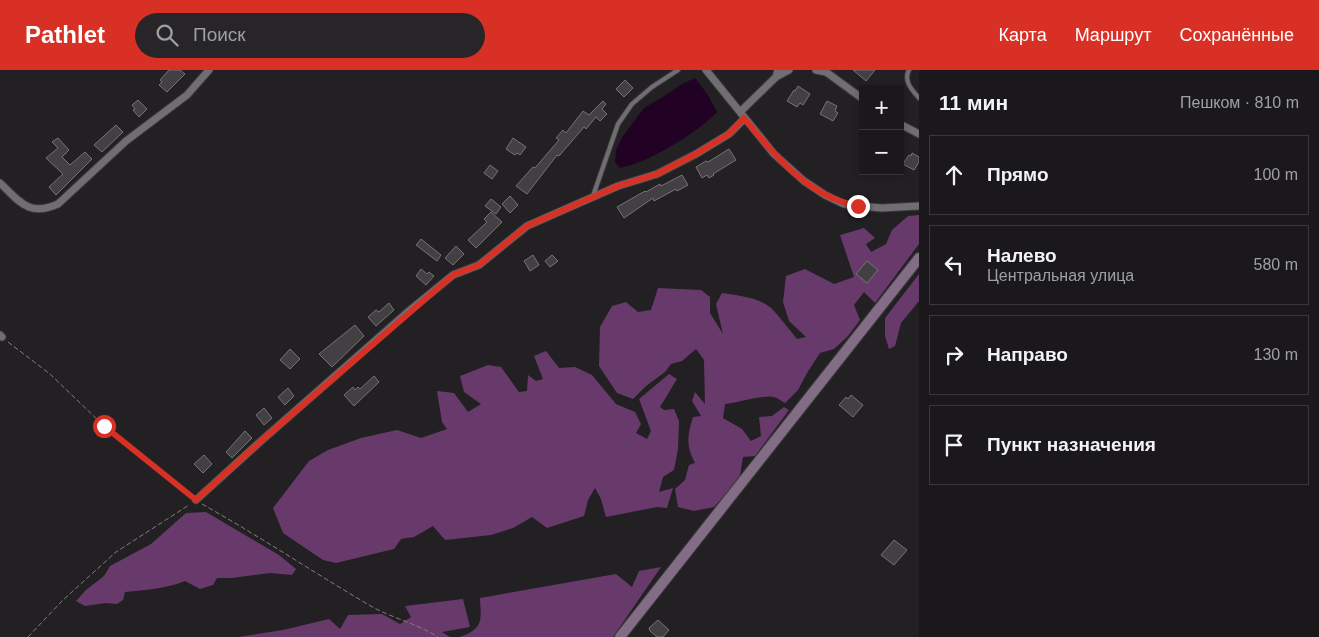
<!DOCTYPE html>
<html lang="ru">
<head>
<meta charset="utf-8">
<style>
	body { margin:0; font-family:Arial,sans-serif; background:#272527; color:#f1f3f6 }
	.controls { position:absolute; right:15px; top:15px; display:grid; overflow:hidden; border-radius:0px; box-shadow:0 2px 8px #0003 }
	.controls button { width:45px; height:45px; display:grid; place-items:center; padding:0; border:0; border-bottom:1px solid #383739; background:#1a181a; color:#f1f3f6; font:25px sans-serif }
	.stop { position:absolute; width:15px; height:15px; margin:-11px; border:4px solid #d93025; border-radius:50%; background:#fff }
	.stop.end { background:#d93025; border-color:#fff; box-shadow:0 1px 5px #0008 }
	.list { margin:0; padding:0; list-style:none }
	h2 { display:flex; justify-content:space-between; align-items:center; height:65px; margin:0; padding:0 20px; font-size:21px }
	h2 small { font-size:16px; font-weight:400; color:#9fa0a2 }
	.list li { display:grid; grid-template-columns:32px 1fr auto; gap:15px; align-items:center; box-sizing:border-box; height:80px; margin:0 10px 10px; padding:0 10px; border:1px solid #383739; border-radius:0px }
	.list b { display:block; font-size:19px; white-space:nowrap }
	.list p { margin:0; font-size:16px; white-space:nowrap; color:#9fa0a2 }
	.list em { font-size:16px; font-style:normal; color:#9fa0a2 }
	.icon { flex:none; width:28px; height:28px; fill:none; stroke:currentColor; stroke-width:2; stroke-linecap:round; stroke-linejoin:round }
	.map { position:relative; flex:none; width:919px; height:567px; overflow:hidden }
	header { display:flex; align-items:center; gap:30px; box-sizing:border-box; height:70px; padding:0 25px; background:#d93025; color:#fff }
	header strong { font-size:24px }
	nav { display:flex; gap:28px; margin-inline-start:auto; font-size:18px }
	.search { width:350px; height:45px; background:#272527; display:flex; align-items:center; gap:12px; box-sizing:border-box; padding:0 18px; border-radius:28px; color:#9fa0a2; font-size:19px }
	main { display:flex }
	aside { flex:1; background:#1a181a }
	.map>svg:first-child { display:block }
</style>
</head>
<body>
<header>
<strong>Pathlet</strong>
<div class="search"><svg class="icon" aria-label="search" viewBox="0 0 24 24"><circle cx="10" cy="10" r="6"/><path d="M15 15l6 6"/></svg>Поиск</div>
<nav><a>Карта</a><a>Маршрут</a><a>Сохранённые</a></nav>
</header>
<main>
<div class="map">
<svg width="919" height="567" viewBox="0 0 919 567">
	<rect width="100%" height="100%" fill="#222022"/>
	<path fill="#683a6c" d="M 919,145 L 919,174 L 875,233 L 864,222 L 854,235 L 860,250 L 848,266 L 834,279 L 820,283 L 807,303 L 798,320 L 785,333 C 781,331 778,328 774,327 C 765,324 737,333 725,334 L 723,348 L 742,359 L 751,371 L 761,366 L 759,347 L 772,346 L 784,337 L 789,340 L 755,386 L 743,387 L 740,405 L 727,423 L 714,437 L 694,441 L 678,437 L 675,419 L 685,410 L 689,395 L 695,393 C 686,376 687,366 693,347 L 701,346 L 692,331 L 695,322 L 705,334 L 704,290 L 696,279 L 682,291 L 671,294 L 665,302 L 646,316 L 633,329 L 617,323 L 599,296 L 600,257 L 612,236 L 626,232 L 638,242 L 651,240 L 658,218 L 701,220 L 710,227 L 710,243 L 723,264 L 716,234 L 722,223 C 740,226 761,227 774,241 C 782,250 789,259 797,269 L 806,267 L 789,251 L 783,232 L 786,206 L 805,199 L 834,214 L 854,207 L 840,165 L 864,158 L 875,168 L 866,174 L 871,182 L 886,174 L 892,160 L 908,146 Z
		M 919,204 L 919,231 L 901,253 L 895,276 L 889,279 L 885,266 L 885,248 Z
		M 546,281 L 559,298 L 575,297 L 592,305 L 616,334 L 635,342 L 641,354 L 636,363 L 647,369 L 651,361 L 639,329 L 669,304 L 677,309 L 660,337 L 664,340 L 674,339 L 679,351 L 678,379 L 674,400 L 663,407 L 659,422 L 673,418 L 667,438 L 657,437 L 606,447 L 601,429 L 595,418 L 588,430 L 584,446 L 547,458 L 532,447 L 513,458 L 491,465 L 445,470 L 433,456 L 414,467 L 401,469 L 394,479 L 336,493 L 323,490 L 283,463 L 273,438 L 309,391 L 328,380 L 361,368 L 397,360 L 421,368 L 447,359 L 442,352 L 437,321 L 454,323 L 468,342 L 481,334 L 464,322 L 460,306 L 488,295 L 501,297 L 519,322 L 527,321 L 528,305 L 536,311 L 543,309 L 534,286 Z
		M 206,442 L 279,485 L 296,499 L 292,505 L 270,503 L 232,508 L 217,508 L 213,515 L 200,519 L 185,511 C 165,519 145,520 125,522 L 123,530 L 117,534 L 106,533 L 85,536 L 76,531 L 86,520 L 104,506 L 110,496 L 151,474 L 186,443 Z
		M 661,497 L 613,567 L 460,567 C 484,558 481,550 480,528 L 616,504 L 632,517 L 639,501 Z
		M 463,529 L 470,557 L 442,562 L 450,567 L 238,567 L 283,560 L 329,549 L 340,559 L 348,545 L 382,544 L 400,554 L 411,547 L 405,536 Z"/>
	<path fill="#210224" d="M 695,8 L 708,25 L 717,42 C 702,59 664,82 642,91 C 635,94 627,96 620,98 L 615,92 L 616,80 L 623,66 L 644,38 L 669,23 L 680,15 Z"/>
	<path fill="#434043" stroke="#767376" d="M 169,0 L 180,0 L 185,4 L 167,22 L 159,15 L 162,12 L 160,10 Z
		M 853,0 L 875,0 L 866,11 Z
		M 625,10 L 633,18 L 624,27 L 616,19 Z
		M 798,16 L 810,24 L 803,35 L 800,33 L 797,37 L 787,31 L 794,20 L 795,21 Z
		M 138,30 L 147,39 L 139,47 L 133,40 L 135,39 L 132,35 Z
		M 603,31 L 606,34 L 602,39 L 607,44 L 600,51 L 596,47 L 586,59 L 584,57 L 559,86 L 557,85 L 527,124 L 516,116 L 533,97 L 535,98 L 559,70 L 556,68 L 563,60 L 566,63 L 583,41 L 589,45 Z
		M 827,31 L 837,36 L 835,41 L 838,43 L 833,51 L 820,44 Z
		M 116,55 L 123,62 L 102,82 L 94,75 Z
		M 58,68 L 69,80 L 62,87 L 70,95 L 85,82 L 92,89 L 56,125 L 49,117 L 63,104 L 46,88 L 58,78 L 52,72 Z
		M 513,68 L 526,77 L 520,85 L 517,83 L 515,85 L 506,79 Z
		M 729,79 L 736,90 L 713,104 L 714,105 L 709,108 L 707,105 L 702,108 L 696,97 L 706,91 L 708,92 Z
		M 912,83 L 919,87 L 919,92 L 914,100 L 903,94 L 909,85 L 911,86 Z
		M 490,95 L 498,101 L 492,109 L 484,103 Z
		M 682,105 L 688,115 L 677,121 L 676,119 L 654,131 L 653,128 L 624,148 L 617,137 L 645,121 L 646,122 L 660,114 L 661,116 Z
		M 510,126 L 518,135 L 510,143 L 502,134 Z
		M 491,129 L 501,137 L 496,144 L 485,136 Z
		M 491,142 L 502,152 L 476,178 L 468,170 L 487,152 L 484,149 Z
		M 421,169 L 441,185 L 437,191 L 416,175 Z
		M 456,176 L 464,184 L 453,195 L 445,188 Z
		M 533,185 L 539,195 L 530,201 L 524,191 Z
		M 552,185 L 558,191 L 550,197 L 545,191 Z
		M 867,191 L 878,200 L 867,213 L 856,204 Z
		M 421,199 L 427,204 L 429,202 L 434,206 L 426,215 L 416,206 Z
		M 389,233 L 394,240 L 376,256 L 368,247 L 376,240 L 379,242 Z
		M 355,255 L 364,266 L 332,297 L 319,284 Z
		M 290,279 L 300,289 L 290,299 L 280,290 Z
		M 374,306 L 379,312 L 354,336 L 344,325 L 353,317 L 355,320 L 358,317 L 360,319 Z
		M 288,318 L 294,326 L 285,335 L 278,327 Z
		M 851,325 L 863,335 L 853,347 L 839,335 L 846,327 L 848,329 Z
		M 264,338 L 272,348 L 264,355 L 256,345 Z
		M 245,361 L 252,368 L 232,388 L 226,382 Z
		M 204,385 L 212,394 L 203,403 L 194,394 Z
		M 894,470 L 907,480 L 894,495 L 881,485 Z
		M 658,550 L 669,560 L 663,567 L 657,567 L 650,561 L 649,558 Z"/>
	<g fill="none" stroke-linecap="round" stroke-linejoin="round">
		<defs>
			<path id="lane" d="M 909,0 C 903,11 912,20 919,28
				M 593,126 L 618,54 L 632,34 L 652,17 L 678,0"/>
			<path id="street" d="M 706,0 L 774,84 L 804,111 L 825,125 L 844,134 L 858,136 L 882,138 L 919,136
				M 816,0 L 826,2 L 863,29
				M 776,7 L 789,0
				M 740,42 L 776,7 L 778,0
				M 900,54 L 919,64
				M 0,113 C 20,132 29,147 58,134 L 126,71 L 187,25 L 209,0
				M 0,265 L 2,267
				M 196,430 L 261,371 L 409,241 L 453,205 L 479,195 L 527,156 L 618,116 L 657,104 L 696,84 L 729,64 L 745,48"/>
			<path id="secondary" d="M 620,567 L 919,188"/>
		</defs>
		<use href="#lane" stroke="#3c3a3c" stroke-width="6"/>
		<use href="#street" stroke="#3c3a3c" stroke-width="9"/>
		<use href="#secondary" stroke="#3c3a3c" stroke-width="12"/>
		<path stroke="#7f7d7f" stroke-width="1" stroke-dasharray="5 2.5" stroke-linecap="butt" d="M 8,272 L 50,304 L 104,356 L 190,426
			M 202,434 C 259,466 313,502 369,535 C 391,548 416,553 438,567
			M 28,567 L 63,530 L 116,482 L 189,435"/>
		<use href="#lane" stroke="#706e71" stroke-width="4"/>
		<use href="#street" stroke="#706e71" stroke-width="7"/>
		<use href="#secondary" stroke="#836c86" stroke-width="10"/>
	</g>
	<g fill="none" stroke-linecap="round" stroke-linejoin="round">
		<path stroke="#d93025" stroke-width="6" d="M 104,356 L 196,430 L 261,371 L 453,205 L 479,195 L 527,156 L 618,116 L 657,104 L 696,84 L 729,64 L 744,48 C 774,85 808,127 858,136"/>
	</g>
</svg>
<div class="controls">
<button>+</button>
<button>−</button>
</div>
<div class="stop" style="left:104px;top:356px"></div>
<div class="stop end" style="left:858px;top:136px"></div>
</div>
<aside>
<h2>11 мин<small>Пешком · 810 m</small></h2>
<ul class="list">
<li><svg class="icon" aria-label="ahead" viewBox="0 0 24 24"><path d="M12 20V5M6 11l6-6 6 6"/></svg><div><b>Прямо</b></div><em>100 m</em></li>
<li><svg class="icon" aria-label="left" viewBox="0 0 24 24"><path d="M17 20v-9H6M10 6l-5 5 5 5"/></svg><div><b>Налево</b><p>Центральная улица</p></div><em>580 m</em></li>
<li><svg class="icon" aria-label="right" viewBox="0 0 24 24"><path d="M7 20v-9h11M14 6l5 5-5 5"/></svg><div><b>Направо</b></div><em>130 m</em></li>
<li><svg class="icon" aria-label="arrive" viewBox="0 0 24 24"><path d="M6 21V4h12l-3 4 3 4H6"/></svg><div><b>Пункт назначения</b></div></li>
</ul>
</aside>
</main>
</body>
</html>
